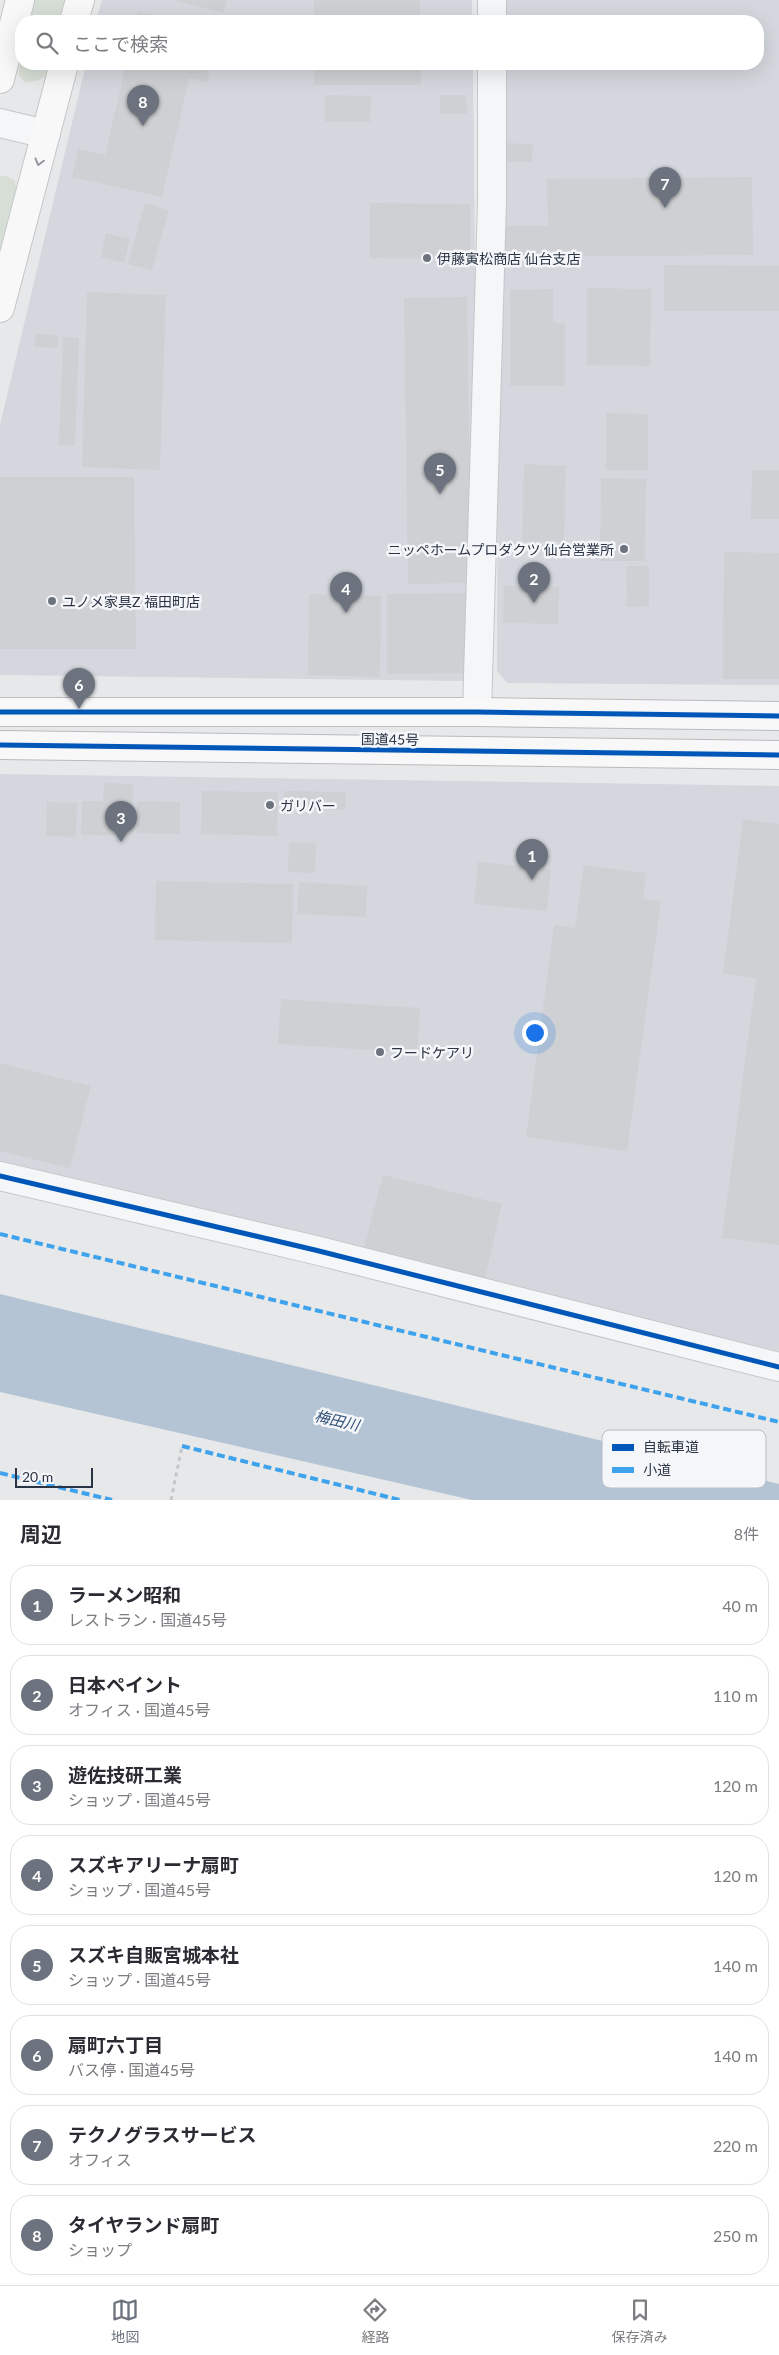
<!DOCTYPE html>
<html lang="ja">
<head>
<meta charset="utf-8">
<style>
	body { margin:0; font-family:Lato,"Noto Sans JP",sans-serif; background:#f2f2f3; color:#2b2b33 }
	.scale { position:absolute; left:15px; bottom:12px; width:78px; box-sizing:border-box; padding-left:5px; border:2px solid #2b3445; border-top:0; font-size:14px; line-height:18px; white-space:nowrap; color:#2b3445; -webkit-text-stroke:4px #f4f6f9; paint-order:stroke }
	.you { position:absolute; left:534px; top:1032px; width:18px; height:18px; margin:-12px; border:4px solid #fff; border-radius:50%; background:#1a73e8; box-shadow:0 0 0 8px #1a73e833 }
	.badge { display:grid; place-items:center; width:32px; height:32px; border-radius:50%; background:#6c737f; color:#fff; font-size:16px; font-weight:700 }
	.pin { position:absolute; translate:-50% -41px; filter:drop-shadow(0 1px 2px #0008) }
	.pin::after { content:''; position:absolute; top:26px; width:18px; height:15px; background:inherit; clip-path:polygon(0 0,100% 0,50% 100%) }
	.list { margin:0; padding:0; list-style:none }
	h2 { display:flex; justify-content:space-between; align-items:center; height:65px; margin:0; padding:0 20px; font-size:21px }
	h2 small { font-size:16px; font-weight:400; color:#7c7c81 }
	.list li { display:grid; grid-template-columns:32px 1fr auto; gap:15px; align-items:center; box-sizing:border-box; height:80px; margin:0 10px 10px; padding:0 10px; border:1px solid #e1e1e2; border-radius:20px }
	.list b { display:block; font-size:19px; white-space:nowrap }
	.list p { margin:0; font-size:16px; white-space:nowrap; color:#7c7c81 }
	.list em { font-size:16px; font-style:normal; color:#7c7c81 }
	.icon { flex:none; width:28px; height:28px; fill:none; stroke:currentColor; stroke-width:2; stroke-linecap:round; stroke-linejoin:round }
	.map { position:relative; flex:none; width:779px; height:1500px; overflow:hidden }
	.search { position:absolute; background:#fff; box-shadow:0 5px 20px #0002; left:15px; right:15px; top:15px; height:55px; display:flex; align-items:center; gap:12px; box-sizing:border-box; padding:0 18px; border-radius:20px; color:#7c7c81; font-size:19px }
	.sheet { height:785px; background:#fff }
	nav { display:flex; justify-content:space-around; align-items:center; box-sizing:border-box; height:70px; border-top:1px solid #e1e1e2; background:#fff; font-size:14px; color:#7c7c81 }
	nav a { display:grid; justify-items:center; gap:2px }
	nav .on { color:#6c737f }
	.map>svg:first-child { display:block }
</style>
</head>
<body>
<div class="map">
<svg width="779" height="1500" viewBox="0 0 779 1500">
	<rect width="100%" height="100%" fill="#e6e8ea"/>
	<path fill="#d4d7dd" d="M 102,0 L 472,0 L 472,21 L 96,21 Z
		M 500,0 L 779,0 L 779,685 L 507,683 L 497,671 L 499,64 L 758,64 L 758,21 L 500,21 Z
		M 86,64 L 473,64 L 479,659 L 462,681 L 0,675 L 0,425 Z
		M 0,774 L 779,786 L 779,1351 L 0,1167 Z"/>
	<path fill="#d6ded6" d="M 35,0 L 65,0 L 60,21 L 30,21 Z
		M 21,60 L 21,64 L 50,64 L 47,75 L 37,81 L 25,82 L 18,74 Z
		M 0,176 L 6,176 L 14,180 L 17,189 L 0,256 Z"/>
	<path fill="#b4c4d5" d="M 0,1294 L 779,1484 L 779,1500 L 472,1500 L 0,1392 Z"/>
	<path fill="#ced0d3" d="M 173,0 L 227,0 L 224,13 Z
		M 314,0 L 420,0 L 420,21 L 314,21 Z
		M 138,12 L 177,20 L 177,21 L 136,21 Z
		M 126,64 L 211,64 L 207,83 L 189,78 L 162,197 L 72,177 L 78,149 L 105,155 Z
		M 314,64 L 421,64 L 421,85 L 314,85 Z
		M 325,95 L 371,96 L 370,122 L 325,122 Z
		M 440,95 L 466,95 L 467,114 L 440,114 Z
		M 504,143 L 533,144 L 532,162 L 503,161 Z
		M 752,177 L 753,255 L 503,257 L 502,226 L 548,226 L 547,179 Z
		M 145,203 L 169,210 L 152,270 L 128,264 Z
		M 370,203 L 470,204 L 470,259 L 370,258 Z
		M 106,233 L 130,239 L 124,263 L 101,257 Z
		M 664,265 L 779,266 L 779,311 L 664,311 Z
		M 587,288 L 651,289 L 650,366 L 587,365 Z
		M 553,289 L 553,322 L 565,324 L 565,386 L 510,386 L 510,290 Z
		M 87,292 L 166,295 L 160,470 L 82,467 Z
		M 467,297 L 471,583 L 408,584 L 404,298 Z
		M 35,334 L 58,335 L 58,348 L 35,347 Z
		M 63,337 L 79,338 L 75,446 L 59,445 Z
		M 606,413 L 648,414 L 648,470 L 606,470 Z
		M 524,464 L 566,466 L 564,542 L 522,541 Z
		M 752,470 L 779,470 L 779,519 L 751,519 Z
		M 0,477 L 134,477 L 136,649 L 0,649 Z
		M 601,478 L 646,479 L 645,561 L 600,561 Z
		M 724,552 L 779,553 L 779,679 L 723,679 Z
		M 626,566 L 649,566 L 649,606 L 627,607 Z
		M 504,586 L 559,587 L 558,624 L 503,623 Z
		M 473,593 L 466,673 L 387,674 L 387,594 Z
		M 309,594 L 381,596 L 380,677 L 308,675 Z
		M 104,783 L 133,784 L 131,836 L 81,835 L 82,801 L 103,801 Z
		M 202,791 L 278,792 L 277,836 L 201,834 Z
		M 284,791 L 346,792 L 345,810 L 283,809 Z
		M 137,801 L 180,802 L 180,834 L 137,833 Z
		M 47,802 L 77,803 L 76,837 L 46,836 Z
		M 743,819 L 779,824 L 779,1245 L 722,1238 L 756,978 L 723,974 Z
		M 289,842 L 316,843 L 315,873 L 288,872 Z
		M 478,862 L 551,869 L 547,911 L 474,904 Z
		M 584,865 L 646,873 L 643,899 L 661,901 L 627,1151 L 526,1137 L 554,925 L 575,928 Z
		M 156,881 L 293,884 L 292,943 L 155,940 Z
		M 299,882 L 367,886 L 366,917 L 297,914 Z
		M 281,999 L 420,1008 L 417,1053 L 278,1044 Z
		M 0,1063 L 91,1086 L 70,1168 L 0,1151 Z
		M 383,1175 L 502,1204 L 484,1282 L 363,1252 Z"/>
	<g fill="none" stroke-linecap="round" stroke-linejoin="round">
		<defs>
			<path id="street" d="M 492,21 L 492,0
				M 0,123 L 46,134
				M 477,712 L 492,202 L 492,64
				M 0,1176 L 315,1250 L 779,1367"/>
			<path id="secondary" d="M 74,21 L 80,0
				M 0,79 L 20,0
				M 0,308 L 64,64"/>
			<path id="highway" d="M 0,712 L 477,712 L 779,716
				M 0,745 L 779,755"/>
		</defs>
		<use href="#street" stroke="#c4c6c8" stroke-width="30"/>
		<use href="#secondary" stroke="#c4c6c8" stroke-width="30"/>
		<use href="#highway" stroke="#b8bbbf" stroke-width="30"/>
		<path stroke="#c5c6ca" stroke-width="3" stroke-dasharray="4 4" stroke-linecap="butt" d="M 171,1500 L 182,1446"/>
		<use href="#street" stroke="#f5f6f7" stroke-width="28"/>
		<use href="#secondary" stroke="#f8f8f8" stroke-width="28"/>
		<use href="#highway" stroke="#f8f8f8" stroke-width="28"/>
		<path stroke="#3ea3ec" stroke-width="4" stroke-dasharray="8 4" stroke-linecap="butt" d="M 0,1234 L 779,1422
			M 182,1446 L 400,1500
			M 0,1473 L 112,1500"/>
		<defs>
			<path id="cycleway" d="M 0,712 L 477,712 L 779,716
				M 0,745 L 779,755
				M 0,1176 L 315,1250 L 779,1367"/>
		</defs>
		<use href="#cycleway" stroke="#f4f6f9" stroke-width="8"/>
		<use href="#cycleway" stroke="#0057b8" stroke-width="5"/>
	</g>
	<defs><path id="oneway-chevron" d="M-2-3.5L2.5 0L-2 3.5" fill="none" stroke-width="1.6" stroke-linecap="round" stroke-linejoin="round" transform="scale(1.25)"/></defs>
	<use stroke="#92969e" href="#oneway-chevron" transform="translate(39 162) rotate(105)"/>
	<g fill="#6c737f" stroke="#f4f6f9" stroke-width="2">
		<circle cx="427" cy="258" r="5"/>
		<circle cx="624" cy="549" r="5"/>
		<circle cx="52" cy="601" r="5"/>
		<circle cx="270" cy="805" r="5"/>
		<circle cx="380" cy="1052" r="5"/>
	</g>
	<g text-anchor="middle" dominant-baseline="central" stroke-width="5" stroke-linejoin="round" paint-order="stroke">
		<g font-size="14" fill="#2b3445" stroke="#f4f6f9" text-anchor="start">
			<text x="437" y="258">伊藤寅松商店 仙台支店</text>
			<text x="614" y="549" text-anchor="end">ニッペホームプロダクツ 仙台営業所</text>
			<text x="62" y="601">ユノメ家具Z 福田町店</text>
			<text x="280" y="805">ガリバー</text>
			<text x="390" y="1052">フードケアリ</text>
		</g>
		<g font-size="14" fill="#2b3445" stroke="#f4f6f9">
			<text transform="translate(390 739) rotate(1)">国道45号</text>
		</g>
		<g font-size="15" font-style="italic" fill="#34527a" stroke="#f4f6f9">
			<text transform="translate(337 1420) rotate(13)">梅田川</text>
		</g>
	</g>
	<rect x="602" y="1430" width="164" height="58" rx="8" fill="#f4f6f9" stroke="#b8bcc3" stroke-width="1"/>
	<rect x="612" y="1444" width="22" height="7" fill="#0057b8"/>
	<rect x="612" y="1467" width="22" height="6" fill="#3ea3ec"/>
	<g font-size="14" fill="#2b3445">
		<text x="643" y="1452">自転車道</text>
		<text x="643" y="1475">小道</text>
	</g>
</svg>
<div class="scale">20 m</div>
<div class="you"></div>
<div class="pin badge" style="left:532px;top:880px">1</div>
<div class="pin badge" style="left:534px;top:603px">2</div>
<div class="pin badge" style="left:121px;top:842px">3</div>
<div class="pin badge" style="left:346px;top:613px">4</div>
<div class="pin badge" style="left:440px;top:494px">5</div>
<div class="pin badge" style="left:79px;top:709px">6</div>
<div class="pin badge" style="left:665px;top:208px">7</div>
<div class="pin badge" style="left:143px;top:126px">8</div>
<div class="search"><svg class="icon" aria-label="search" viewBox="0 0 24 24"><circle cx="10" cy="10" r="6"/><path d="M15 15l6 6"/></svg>ここで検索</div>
</div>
<section class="sheet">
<h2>周辺<small>8件</small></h2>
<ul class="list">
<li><span class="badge">1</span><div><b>ラーメン昭和</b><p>レストラン · 国道45号</p></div><em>40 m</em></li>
<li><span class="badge">2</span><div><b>日本ペイント</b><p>オフィス · 国道45号</p></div><em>110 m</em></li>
<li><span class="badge">3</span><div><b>遊佐技研工業</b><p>ショップ · 国道45号</p></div><em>120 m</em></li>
<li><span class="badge">4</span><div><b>スズキアリーナ扇町</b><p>ショップ · 国道45号</p></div><em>120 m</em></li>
<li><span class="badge">5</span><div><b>スズキ自販宮城本社</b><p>ショップ · 国道45号</p></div><em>140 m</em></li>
<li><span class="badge">6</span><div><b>扇町六丁目</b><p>バス停 · 国道45号</p></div><em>140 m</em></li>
<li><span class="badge">7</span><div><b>テクノグラスサービス</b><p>オフィス</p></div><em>220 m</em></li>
<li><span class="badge">8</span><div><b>タイヤランド扇町</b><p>ショップ</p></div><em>250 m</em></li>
</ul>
</section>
<nav>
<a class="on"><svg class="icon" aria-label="map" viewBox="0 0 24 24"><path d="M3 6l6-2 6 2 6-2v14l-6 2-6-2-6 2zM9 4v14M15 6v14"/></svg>地図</a>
<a><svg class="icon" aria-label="directions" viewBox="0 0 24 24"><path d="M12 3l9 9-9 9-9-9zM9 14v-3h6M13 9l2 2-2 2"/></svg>経路</a>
<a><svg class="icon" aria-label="saved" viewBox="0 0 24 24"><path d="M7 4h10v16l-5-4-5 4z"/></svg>保存済み</a>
</nav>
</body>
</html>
